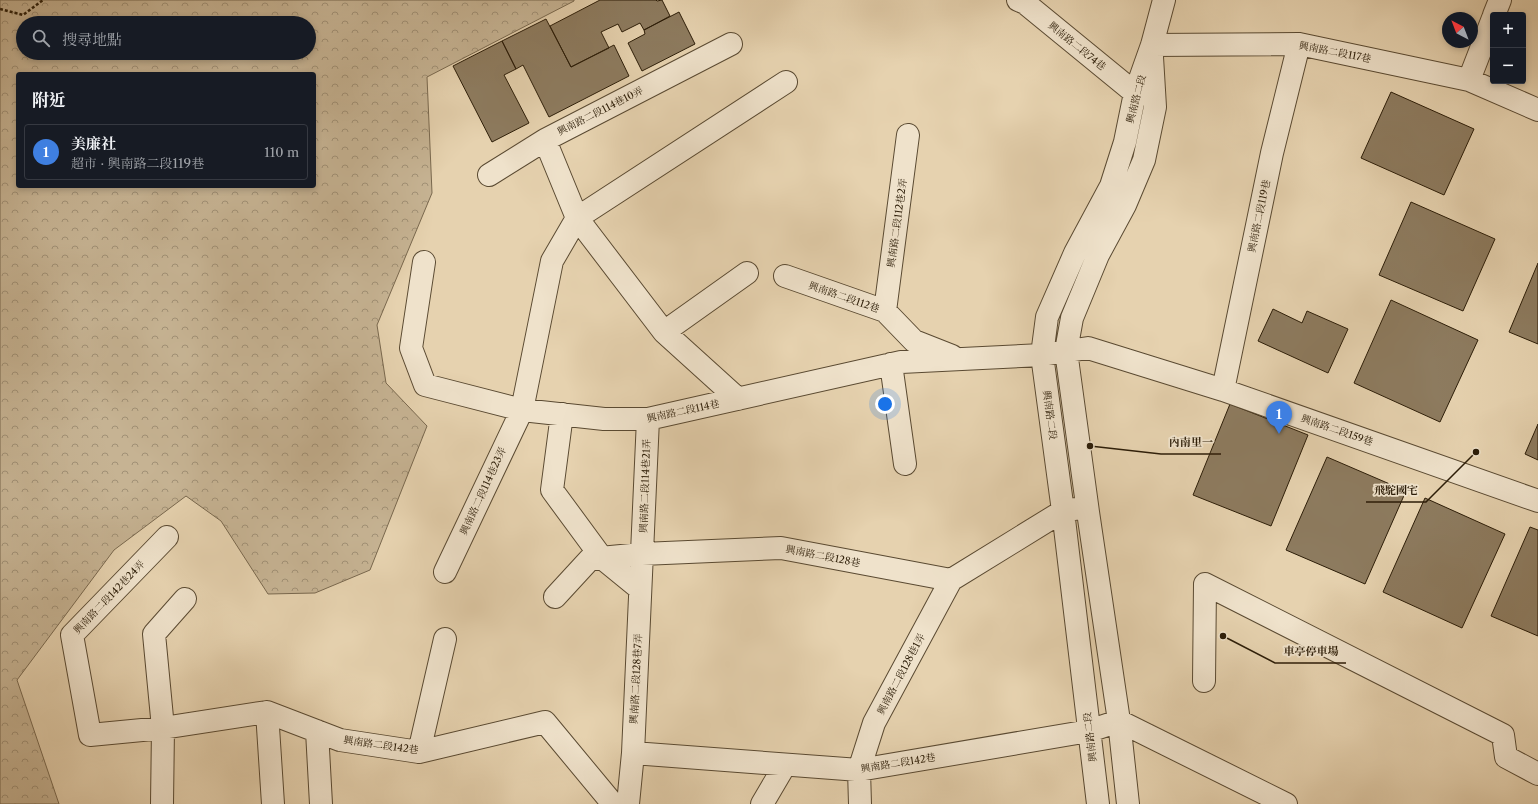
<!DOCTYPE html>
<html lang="zh-TW">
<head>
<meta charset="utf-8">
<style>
	body { margin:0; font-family:"Libre Caslon Text","Noto Serif TC",serif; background:#242831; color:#f1f3f6 }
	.controls { position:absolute; right:12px; top:12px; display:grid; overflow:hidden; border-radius:4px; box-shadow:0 2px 6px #0003 }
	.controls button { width:36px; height:36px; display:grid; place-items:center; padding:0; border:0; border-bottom:1px solid #363941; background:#171b24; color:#f1f3f6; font:20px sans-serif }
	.compass { position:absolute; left:1442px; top:12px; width:36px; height:36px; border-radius:50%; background:#171b24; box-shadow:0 2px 6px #0003; rotate:318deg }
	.you { position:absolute; left:885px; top:404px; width:14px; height:14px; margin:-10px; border:3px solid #fff; border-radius:50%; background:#1a73e8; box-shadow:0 0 0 6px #1a73e833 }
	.badge { display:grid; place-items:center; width:26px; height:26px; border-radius:50%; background:#c59692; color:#fff; font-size:13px; font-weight:700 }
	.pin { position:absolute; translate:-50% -33px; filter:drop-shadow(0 1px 2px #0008) }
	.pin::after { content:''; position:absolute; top:21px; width:14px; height:12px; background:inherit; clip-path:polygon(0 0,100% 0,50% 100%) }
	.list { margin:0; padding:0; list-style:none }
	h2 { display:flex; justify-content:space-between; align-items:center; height:52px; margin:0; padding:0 16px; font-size:17px }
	h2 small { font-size:13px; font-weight:400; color:#9ea1a6 }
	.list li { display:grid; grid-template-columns:26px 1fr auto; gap:12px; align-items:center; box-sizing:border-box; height:56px; margin:0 8px 8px; padding:0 8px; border:1px solid #363941; border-radius:4px }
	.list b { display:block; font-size:15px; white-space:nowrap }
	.list p { margin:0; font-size:13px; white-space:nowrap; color:#9ea1a6 }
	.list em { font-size:13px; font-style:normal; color:#9ea1a6 }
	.icon { flex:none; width:22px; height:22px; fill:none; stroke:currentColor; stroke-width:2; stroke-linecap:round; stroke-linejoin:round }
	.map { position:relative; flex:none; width:1538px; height:804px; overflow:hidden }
	.search { position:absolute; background:#171b24; box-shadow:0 2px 6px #0003; left:16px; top:16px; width:300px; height:44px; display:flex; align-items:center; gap:10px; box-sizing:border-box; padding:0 14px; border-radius:22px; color:#9ea1a6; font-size:15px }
	.panel { position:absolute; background:#171b24; box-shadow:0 2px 6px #0003; left:16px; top:72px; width:300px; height:116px; border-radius:4px }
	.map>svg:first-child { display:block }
</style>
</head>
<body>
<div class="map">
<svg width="1538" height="804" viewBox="0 0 1538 804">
	<defs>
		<pattern id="forest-crowns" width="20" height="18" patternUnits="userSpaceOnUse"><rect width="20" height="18" fill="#c6b393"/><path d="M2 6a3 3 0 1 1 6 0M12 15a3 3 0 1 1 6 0" fill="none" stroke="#a19176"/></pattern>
	</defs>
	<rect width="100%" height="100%" fill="#e6d2af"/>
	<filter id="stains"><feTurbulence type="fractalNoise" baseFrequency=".005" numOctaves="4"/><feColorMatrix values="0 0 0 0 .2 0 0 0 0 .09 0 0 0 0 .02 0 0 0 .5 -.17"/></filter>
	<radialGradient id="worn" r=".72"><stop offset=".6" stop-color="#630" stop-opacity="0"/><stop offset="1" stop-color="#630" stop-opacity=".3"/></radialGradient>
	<path fill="url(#forest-crowns)" stroke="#79684e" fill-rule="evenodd" d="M 0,0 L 574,0 L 574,1 L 427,77 L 432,193 L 377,325 L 386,383 L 427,426 L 370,570 L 315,593 L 268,594 L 221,521 L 186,496 L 114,550 L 17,680 L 59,804 L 0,804 ZM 23,23 L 309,23 L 309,53 L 23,53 ZM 18,74 L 314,74 L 314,186 L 18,186 Z"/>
	<path fill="#8d7b5f" stroke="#2c1d08" d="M 600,0 L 656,0 L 657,1 L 662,0 L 670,16 L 644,30 L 640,23 L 622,32 L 618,24 L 601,32 L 609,48 L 571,67 L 550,26 Z
		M 679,12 L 695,44 L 642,71 L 628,43 L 645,34 L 644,30 Z
		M 546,19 L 571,67 L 614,45 L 629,76 L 549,117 L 523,65 L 516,69 L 502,41 Z
		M 502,41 L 516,69 L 504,75 L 529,123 L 492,142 L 453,66 Z
		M 1391,92 L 1474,129 L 1444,195 L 1361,158 Z
		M 1411,202 L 1495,239 L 1463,311 L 1379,275 Z
		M 1538,263 L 1538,344 L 1509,332 Z
		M 1391,300 L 1478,340 L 1440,422 L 1354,383 Z
		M 1273,309 L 1302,323 L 1307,311 L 1348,329 L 1328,373 L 1258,341 Z
		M 1230,404 L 1308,435 L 1271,526 L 1193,495 Z
		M 1538,424 L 1538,460 L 1525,454 Z
		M 1327,457 L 1406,491 L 1365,584 L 1286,550 Z
		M 1425,498 L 1505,534 L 1462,628 L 1383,592 Z
		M 1530,527 L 1538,530 L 1538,636 L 1491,616 Z"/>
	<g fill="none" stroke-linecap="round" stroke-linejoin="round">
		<defs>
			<path id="minor" d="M 1018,0 L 1025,3 L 1135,93
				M 1494,15 L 1500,0
				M 1152,45 L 1299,44 L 1469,80 L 1538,110
				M 1469,80 L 1493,18
				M 489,175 L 545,140
				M 424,262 L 411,348 L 425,385 L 522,410 L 604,419 L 648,419 L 901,362 L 1042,355 L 1088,348 L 1223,390 L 1538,501
				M 785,276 L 885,311 L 914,341 L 952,356
				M 885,311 L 908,135
				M 664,332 L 747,273
				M 891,364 L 905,464
				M 1223,390 L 1272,153 L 1299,44
				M 738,399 L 664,332 L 577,218 L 786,82
				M 562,414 L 552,490 L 602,558 L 640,589
				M 167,537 L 72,635 L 90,735 L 163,728 L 267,712 L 340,740 L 419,752 L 545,722 L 613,804
				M 445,572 L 522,410 L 552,261 L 577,218 L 545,140 L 731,44
				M 555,597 L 590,559 L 642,554 L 781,548 L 951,580 L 1063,511 L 1075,509
				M 1204,681 L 1205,584 L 1503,735 L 1506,757 L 1538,774
				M 267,712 L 273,804
				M 317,731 L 321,804
				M 419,752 L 445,639
				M 633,753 L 859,770 L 1089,731 L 1119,721 L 1286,804
				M 162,804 L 163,728 L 154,634 L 185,599
				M 628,804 L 633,753 L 648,419
				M 762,804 L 785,765
				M 860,804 L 859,770 L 874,723 L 951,580
				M 1098,804 L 1063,511 L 1042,355 L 1047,317 L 1075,253 L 1111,186 L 1125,142 L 1135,93 L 1152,45 L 1164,0
				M 1128,804 L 1119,721 L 1088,512 L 1066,351 L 1072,318 L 1098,255 L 1125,205 L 1144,160 L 1155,107 L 1152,57"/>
		</defs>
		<use href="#minor" stroke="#5a4a32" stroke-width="24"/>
		<path stroke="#2c1d08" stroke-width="2.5" stroke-dasharray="3 2" stroke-linecap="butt" d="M 0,9 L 23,15 L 43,0"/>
		<use href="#minor" stroke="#efe2cb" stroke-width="22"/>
	</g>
	<g text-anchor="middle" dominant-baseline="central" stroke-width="3.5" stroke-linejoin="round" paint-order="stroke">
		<g font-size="10" fill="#2c1d08" stroke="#efe2cb">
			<text transform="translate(1077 46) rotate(39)">興南路二段74巷</text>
			<text transform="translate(1335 52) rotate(11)">興南路二段117巷</text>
			<text transform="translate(1136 99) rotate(-75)">興南路二段</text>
			<text transform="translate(600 111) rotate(-27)">興南路二段114巷10弄</text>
			<text transform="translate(1259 216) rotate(-78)">興南路二段119巷</text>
			<text transform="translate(897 223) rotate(-82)">興南路二段112巷2弄</text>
			<text transform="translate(844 297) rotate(19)">興南路二段112巷</text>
			<text transform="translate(683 411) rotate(-12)">興南路二段114巷</text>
			<text transform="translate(1050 415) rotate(82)">興南路二段</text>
			<text transform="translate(1337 430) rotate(19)">興南路二段159巷</text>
			<text transform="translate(645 486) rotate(-88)">興南路二段114巷21弄</text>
			<text transform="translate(483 491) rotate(-65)">興南路二段114巷23弄</text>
			<text transform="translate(823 556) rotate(11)">興南路二段128巷</text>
			<text transform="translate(109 597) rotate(-46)">興南路二段142巷24弄</text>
			<text transform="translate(901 674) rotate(-62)">興南路二段128巷1弄</text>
			<text transform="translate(636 679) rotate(-87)">興南路二段128巷7弄</text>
			<text transform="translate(1090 737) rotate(-97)">興南路二段</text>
			<text transform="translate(381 745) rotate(8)">興南路二段142巷</text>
			<text transform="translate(898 763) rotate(-9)">興南路二段142巷</text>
		</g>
	</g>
	<path fill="none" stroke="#2c1d08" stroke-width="1.5" d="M1090 446L1161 454H1221M1476 452L1426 502H1366M1223 636L1275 663H1346"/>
	<g fill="#2c1d08" stroke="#efe2cb" stroke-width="1.5">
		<circle cx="1090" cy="446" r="4"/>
		<circle cx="1476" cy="452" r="4"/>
		<circle cx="1223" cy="636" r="4"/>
	</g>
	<g font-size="11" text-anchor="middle" font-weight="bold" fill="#2c1d08" stroke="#efe2cb" stroke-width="3.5" stroke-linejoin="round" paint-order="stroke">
		<text x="1191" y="446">內南里一</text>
		<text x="1396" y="494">飛駝國宅</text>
		<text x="1311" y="655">車亭停車場</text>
	</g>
	<rect width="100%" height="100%" filter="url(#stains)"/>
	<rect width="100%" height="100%" fill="url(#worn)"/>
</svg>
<div class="controls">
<button>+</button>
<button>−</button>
</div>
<svg class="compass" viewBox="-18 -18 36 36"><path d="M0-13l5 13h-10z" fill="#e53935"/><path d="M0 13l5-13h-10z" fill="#9ea1a6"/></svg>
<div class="you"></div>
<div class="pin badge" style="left:1279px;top:434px;background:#3f7fe0">1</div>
<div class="search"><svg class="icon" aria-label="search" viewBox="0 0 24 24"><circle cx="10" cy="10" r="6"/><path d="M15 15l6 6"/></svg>搜尋地點</div>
<section class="panel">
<h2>附近<small></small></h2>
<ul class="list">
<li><span class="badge" style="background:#3f7fe0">1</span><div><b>美廉社</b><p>超市 · 興南路二段119巷</p></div><em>110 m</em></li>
</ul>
</section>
</div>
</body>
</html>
